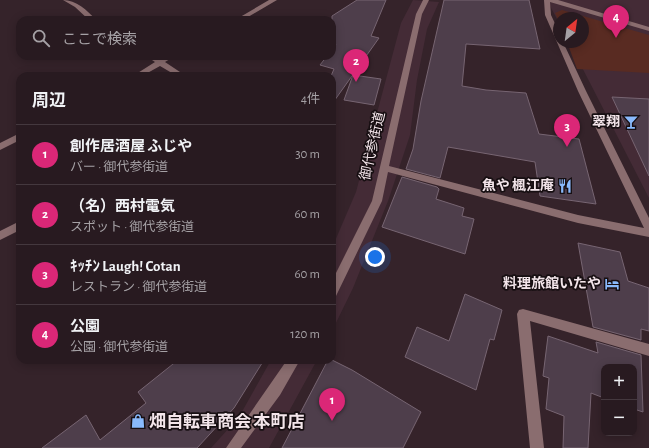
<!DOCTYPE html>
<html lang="ja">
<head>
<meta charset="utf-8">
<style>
	body { margin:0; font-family:"Alegreya Sans","Noto Sans JP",sans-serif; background:#34272d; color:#f1f3f6 }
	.controls { position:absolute; right:12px; bottom:12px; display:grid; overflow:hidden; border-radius:8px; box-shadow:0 2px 10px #0003 }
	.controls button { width:36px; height:36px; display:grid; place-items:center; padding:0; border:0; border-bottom:1px solid #44383e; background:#281a20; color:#f1f3f6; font:20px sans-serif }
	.compass { position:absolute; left:553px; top:12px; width:36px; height:36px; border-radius:50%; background:#281a20; box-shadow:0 2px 10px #0003; rotate:29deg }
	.you { position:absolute; left:375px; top:257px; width:14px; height:14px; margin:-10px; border:3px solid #fff; border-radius:50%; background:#1a73e8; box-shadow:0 0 0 6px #1a73e833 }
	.badge { display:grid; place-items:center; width:26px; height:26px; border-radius:50%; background:#db2777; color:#fff; font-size:13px; font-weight:700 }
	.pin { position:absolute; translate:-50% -33px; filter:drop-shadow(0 1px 2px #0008) }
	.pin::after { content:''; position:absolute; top:21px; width:14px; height:12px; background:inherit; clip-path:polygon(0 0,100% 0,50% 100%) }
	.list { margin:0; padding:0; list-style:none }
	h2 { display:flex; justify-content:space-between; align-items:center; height:52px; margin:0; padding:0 16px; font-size:17px }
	h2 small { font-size:13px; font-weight:400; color:#a5a1a5 }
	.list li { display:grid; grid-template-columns:26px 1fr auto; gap:12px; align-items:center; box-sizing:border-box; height:60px; padding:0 16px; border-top:1px solid #44383e }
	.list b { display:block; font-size:15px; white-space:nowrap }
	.list p { margin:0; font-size:13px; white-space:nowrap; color:#a5a1a5 }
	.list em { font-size:13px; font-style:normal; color:#a5a1a5 }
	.icon { flex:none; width:22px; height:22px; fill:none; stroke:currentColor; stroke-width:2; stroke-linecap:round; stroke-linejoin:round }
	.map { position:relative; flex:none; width:649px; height:448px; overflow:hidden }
	.search { position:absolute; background:#281a20; box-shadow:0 2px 10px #0003; left:16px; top:16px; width:320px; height:44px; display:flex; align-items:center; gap:10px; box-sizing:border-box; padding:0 14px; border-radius:12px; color:#a5a1a5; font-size:15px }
	.panel { position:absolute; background:#281a20; box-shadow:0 2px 10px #0003; left:16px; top:72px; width:320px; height:292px; border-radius:12px }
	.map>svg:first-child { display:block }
</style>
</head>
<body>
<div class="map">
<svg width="649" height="448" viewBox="0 0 649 448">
	<rect width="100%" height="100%" fill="#35232a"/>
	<path fill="#442b36" d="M 413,0 L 439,2 L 427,29 L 417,80 L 410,135 L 388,201 L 353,288 L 332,331 L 332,248 L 356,192 L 401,23 Z
		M 547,0 L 649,0 L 649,198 L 569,42 L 583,42 L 583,18 L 559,18 L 559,23 Z
		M 271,360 L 317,360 L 269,448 L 211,448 L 239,417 Z"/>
	<path fill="#592b22" d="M 562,10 L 649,35 L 649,73 L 577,69 L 567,42 L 583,42 L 583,18 L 559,18 L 559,22 L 555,13 Z"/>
	<path fill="#4e3e4b" stroke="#776572" d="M 357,0 L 386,0 L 371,36 L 379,38 L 332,104 L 331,76 L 334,69 L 320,65 L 327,56 L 332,56 L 332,50 L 336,44 L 332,44 L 332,16 Z
		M 444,0 L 529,0 L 540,49 L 466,44 L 462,86 L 486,90 L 526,93 L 539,134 L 579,139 L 596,204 L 540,196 L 535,162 L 448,147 L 440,178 L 406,169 L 413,149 L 421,101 Z
		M 353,75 L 381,79 L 374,105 L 344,100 Z
		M 612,97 L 649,99 L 649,176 Z
		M 402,177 L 437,187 L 439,189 L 436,199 L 464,208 L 462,216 L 474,219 L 465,254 L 382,227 Z
		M 578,243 L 620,252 L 628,281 L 649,288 L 649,331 L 641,329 L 641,340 L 593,327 Z
		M 465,294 L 502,310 L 494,340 L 490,339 L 476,390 L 405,357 L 417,327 L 449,341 Z
		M 548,336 L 598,353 L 596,342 L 641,355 L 643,412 L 634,409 L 634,367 L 604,367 L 604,398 L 591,393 L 588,448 L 563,448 L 564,416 L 546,409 L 549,378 L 543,376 Z
		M 178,360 L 264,360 L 234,408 L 197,448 L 42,448 L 86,415 L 100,440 L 146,403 L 138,392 Z
		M 328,360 L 332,360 L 352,370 L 421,412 L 403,448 L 282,448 Z"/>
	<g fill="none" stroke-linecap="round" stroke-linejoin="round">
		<path fill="#8a6d6f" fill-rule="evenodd" d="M 63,0 C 76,0 87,10 96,20 L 89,20 L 75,7 Z
			M 269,0 L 277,0 L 243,20 L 235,20 Z
			M 423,0 L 429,0 L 422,14 L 389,166 L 578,215 L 644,228 L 578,91 L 556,40 L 545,15 L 544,0 L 558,0 L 649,27 L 649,31 L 550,2 L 551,15 L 559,32 L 559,42 L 563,42 L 586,91 L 649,218 L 649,237 L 578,223 L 388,172 L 382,201 L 336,296 L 332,297 L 332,281 L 372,201 L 416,14 Z
			M 146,56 L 155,56 L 160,59 L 166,56 L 175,56 L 165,62 L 186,76 L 177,76 L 160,66 L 142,76 L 133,76 L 155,62 Z
			M 20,133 L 20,140 L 0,150 L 0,143 Z
			M 20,221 L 20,230 L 0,240 L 0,231 Z
			M 523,309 L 649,344 L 649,356 L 530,321 L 544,448 L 530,448 L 517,314 L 519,310 Z
			M 287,360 L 300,360 L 280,395 L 241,448 L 226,448 Z"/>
	</g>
	<defs>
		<symbol id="bar-bare" viewBox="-9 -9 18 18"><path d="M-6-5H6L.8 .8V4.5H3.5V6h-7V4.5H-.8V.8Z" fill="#89bafc" stroke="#170f12" stroke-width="2.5" paint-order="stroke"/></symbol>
		<symbol id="restaurant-bare" viewBox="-9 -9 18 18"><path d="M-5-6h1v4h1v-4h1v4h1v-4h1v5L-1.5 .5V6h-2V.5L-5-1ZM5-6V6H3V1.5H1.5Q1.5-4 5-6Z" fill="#89bafc" stroke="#170f12" stroke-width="2.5" paint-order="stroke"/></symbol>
		<symbol id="hotel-bare" viewBox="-9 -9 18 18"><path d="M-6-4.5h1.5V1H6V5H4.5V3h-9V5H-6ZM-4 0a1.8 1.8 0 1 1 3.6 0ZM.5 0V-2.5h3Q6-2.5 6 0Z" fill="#89bafc" stroke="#170f12" stroke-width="2.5" paint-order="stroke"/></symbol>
		<symbol id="shop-bare" viewBox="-9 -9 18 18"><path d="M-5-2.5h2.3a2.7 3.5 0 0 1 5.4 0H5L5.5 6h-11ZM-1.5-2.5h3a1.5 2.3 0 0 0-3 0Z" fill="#89bafc" stroke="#170f12" stroke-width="2.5" paint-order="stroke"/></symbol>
	</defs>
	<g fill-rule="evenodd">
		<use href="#bar-bare" x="621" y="112" width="20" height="20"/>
		<use href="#restaurant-bare" x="555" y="176" width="20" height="20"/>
		<use href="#hotel-bare" x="602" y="274" width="20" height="20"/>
		<use href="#shop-bare" x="128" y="411" width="20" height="20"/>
	</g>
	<g text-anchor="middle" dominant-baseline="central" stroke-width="3.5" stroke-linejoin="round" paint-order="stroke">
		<g font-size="14" font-weight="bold" fill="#f3e5ea" stroke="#170f12" text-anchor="end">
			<text x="620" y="122">翠翔</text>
			<text x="554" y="186">魚や 楓江庵</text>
			<text x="601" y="284">料理旅館いたや</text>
		</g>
		<g font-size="14" fill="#f3e5ea" stroke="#170f12">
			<text transform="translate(373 146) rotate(-77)">御代参街道</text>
		</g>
		<g font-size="17" font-weight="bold" fill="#f3e5ea" stroke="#170f12" text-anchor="start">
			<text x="149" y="421">畑自転車商会 本町店</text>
		</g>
	</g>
</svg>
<div class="controls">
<button>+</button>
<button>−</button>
</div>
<svg class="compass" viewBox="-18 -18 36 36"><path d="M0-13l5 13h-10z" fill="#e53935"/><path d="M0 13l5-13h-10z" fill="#a5a1a5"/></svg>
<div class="you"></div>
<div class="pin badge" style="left:332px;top:421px">1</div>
<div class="pin badge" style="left:356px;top:82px">2</div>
<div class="pin badge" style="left:567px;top:147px">3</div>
<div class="pin badge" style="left:616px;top:38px">4</div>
<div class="search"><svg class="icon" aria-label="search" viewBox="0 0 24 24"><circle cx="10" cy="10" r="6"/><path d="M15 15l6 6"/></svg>ここで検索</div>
<section class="panel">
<h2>周辺<small>4件</small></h2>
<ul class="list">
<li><span class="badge">1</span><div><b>創作居酒屋 ふじや</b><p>バー · 御代参街道</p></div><em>30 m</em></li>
<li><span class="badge">2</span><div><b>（名）西村電気</b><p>スポット · 御代参街道</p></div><em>60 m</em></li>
<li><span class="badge">3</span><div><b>ｷｯﾁﾝ Laugh! Cotan</b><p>レストラン · 御代参街道</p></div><em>60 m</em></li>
<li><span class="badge">4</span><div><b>公園</b><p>公園 · 御代参街道</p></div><em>120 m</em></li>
</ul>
</section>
</div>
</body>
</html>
